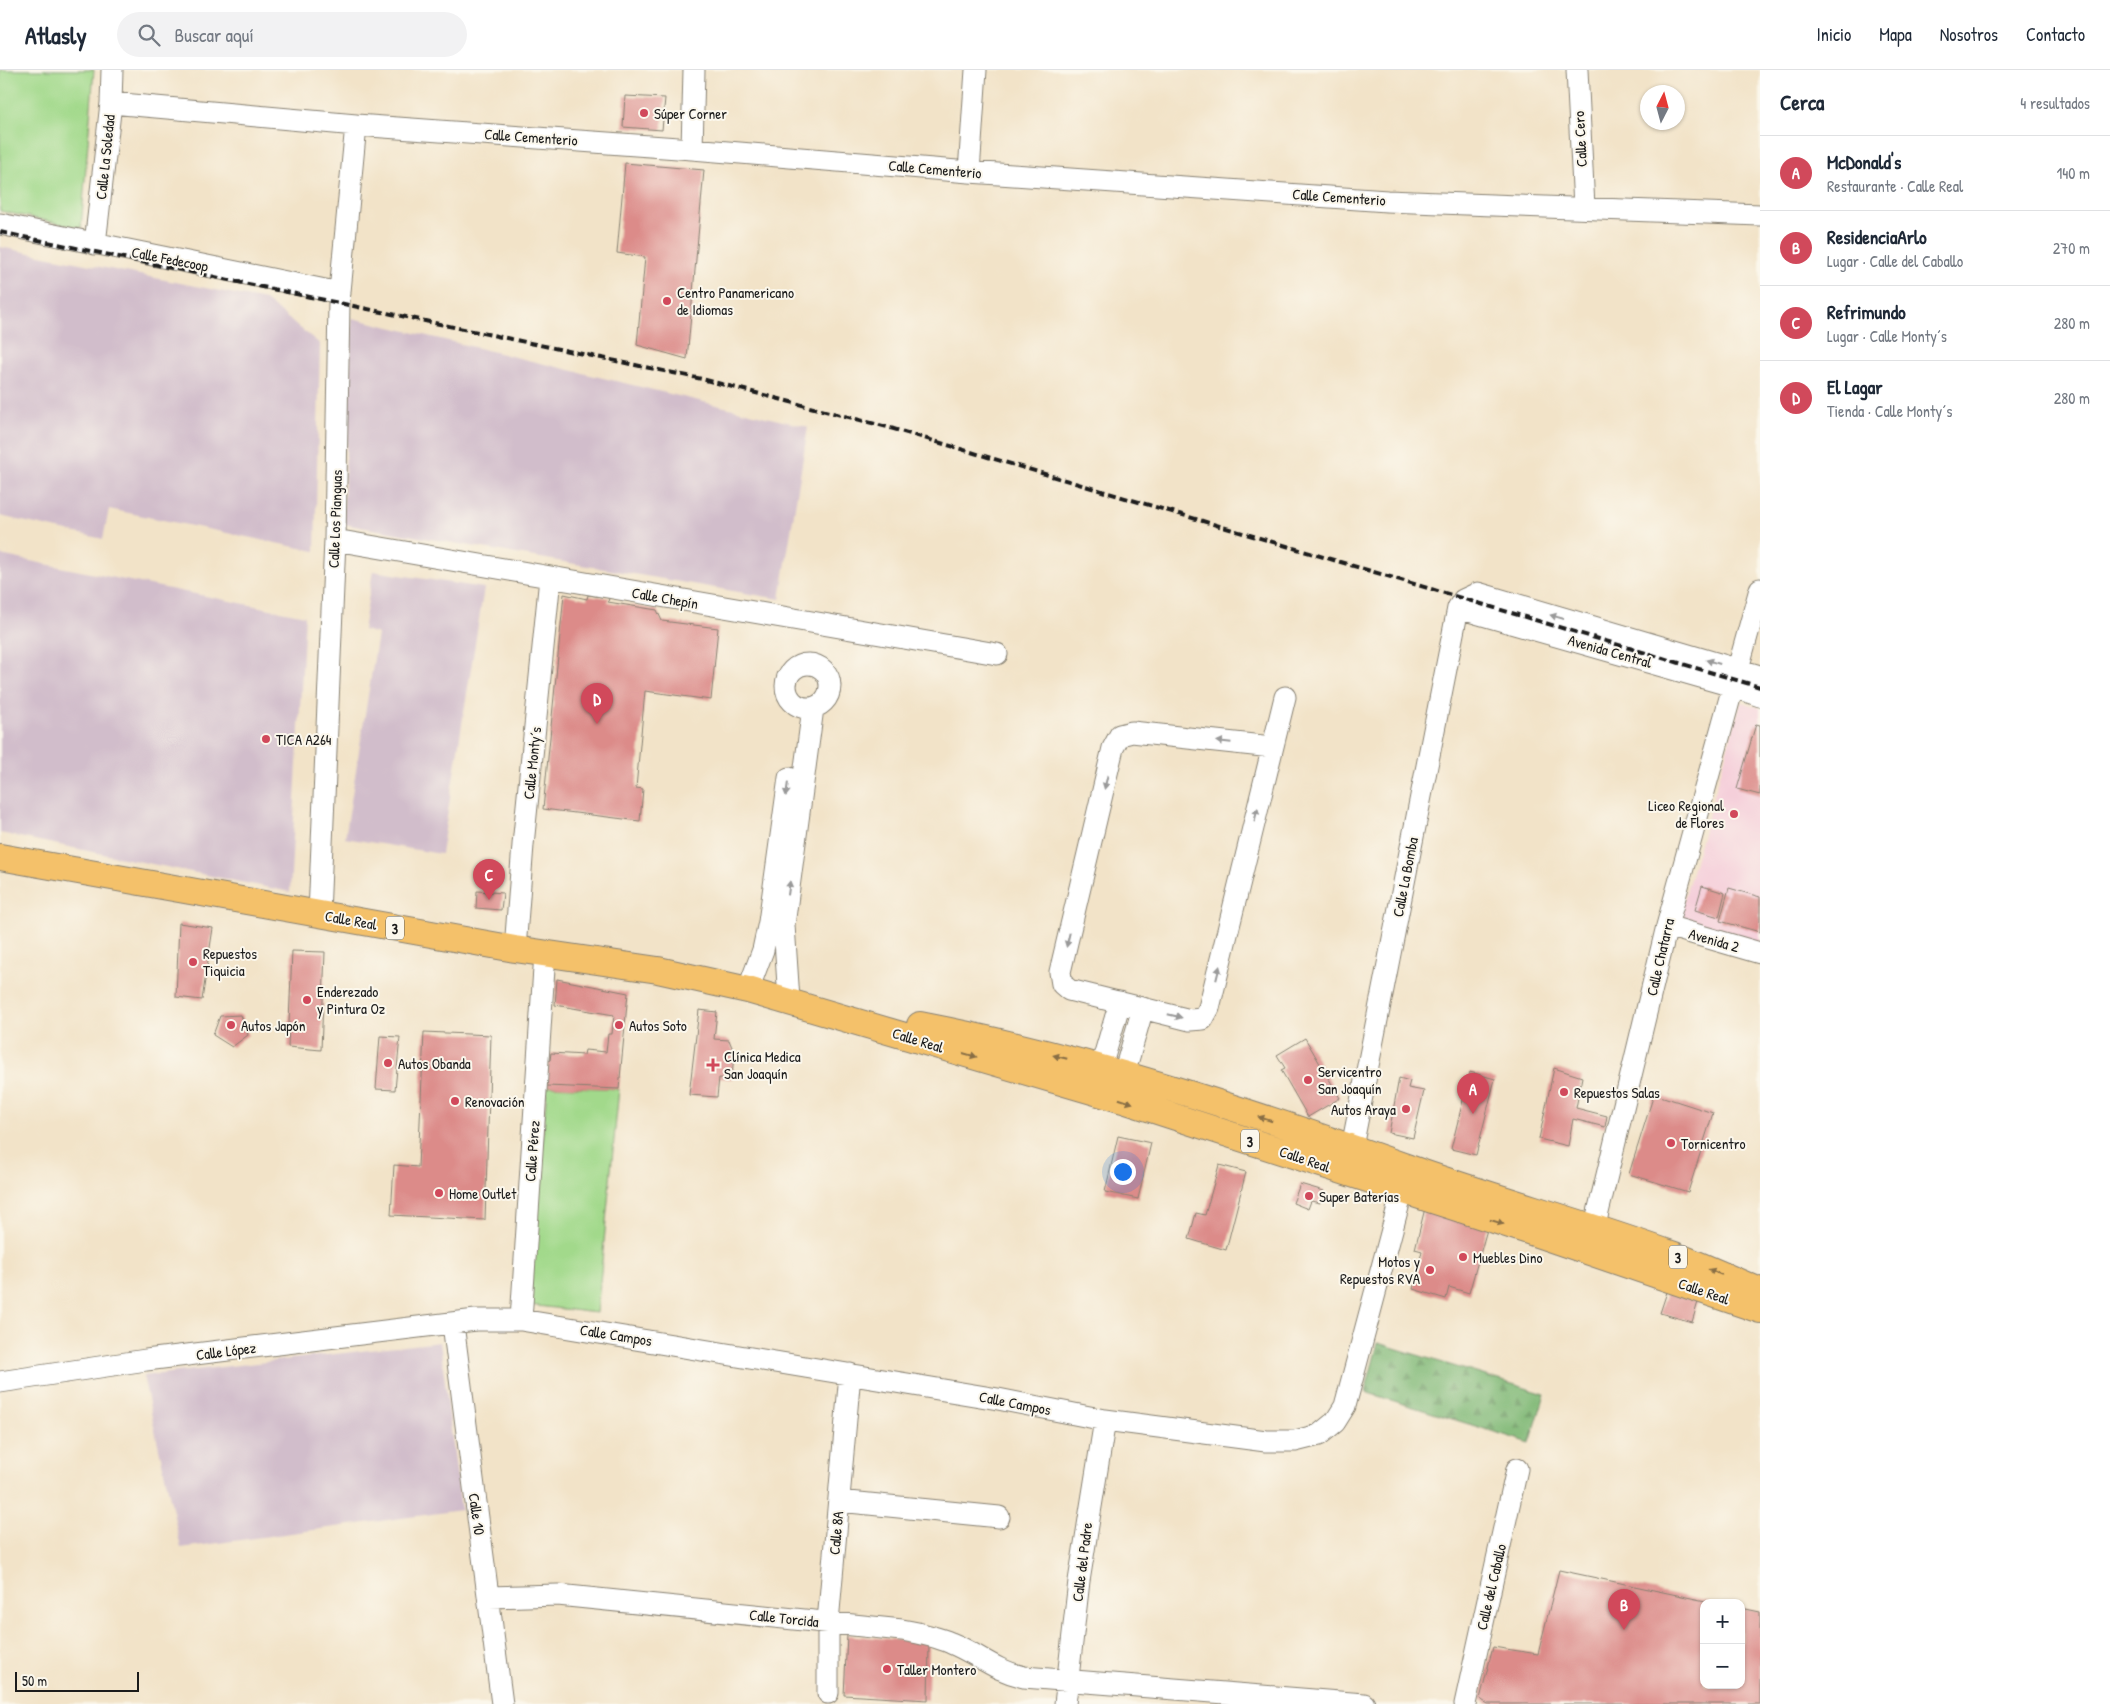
<!DOCTYPE html>
<html lang="es">
<head>
<meta charset="utf-8">
<style>
	body { margin:0; font-family:"Patrick Hand",sans-serif; background:#f2f2f3; color:#1f2937 }
	.controls { position:absolute; right:15px; bottom:15px; display:grid; overflow:hidden; border-radius:10px; box-shadow:0 1px 4px #0004 }
	.controls button { width:45px; height:45px; display:grid; place-items:center; padding:0; border:0; border-bottom:1px solid #e0e1e3; background:#fff; color:#1f2937; font:25px sans-serif }
	.compass { position:absolute; left:1640px; top:15px; width:45px; height:45px; border-radius:50%; background:#fff; box-shadow:0 1px 4px #0004; rotate:6deg }
	.scale { position:absolute; left:15px; bottom:12px; width:124px; box-sizing:border-box; padding-left:5px; border:2px solid #1c1c1c; border-top:0; font-size:14px; line-height:18px; white-space:nowrap; color:#1c1c1c; -webkit-text-stroke:4px #fbf7ec; paint-order:stroke }
	.you { position:absolute; left:1122px; top:1101px; width:18px; height:18px; margin:-12px; border:4px solid #fff; border-radius:50%; background:#1a73e8; box-shadow:0 0 0 8px #1a73e833 }
	.badge { display:grid; place-items:center; width:32px; height:32px; border-radius:50%; background:#d1495b; color:#fff; font-size:16px; font-weight:700 }
	.pin { position:absolute; translate:-50% -41px; filter:drop-shadow(0 1px 2px #0008) }
	.pin::after { content:''; position:absolute; top:26px; width:18px; height:15px; background:inherit; clip-path:polygon(0 0,100% 0,50% 100%) }
	.list { margin:0; padding:0; list-style:none }
	h2 { display:flex; justify-content:space-between; align-items:center; height:65px; margin:0; padding:0 20px; font-size:21px }
	h2 small { font-size:16px; font-weight:400; color:#747a83 }
	.list li { display:grid; grid-template-columns:32px 1fr auto; gap:15px; align-items:center; box-sizing:border-box; height:75px; padding:0 20px; border-top:1px solid #e0e1e3 }
	.list b { display:block; font-size:19px; white-space:nowrap }
	.list p { margin:0; font-size:16px; white-space:nowrap; color:#747a83 }
	.list em { font-size:16px; font-style:normal; color:#747a83 }
	.icon { flex:none; width:28px; height:28px; fill:none; stroke:currentColor; stroke-width:2; stroke-linecap:round; stroke-linejoin:round }
	.map { position:relative; flex:none; width:1760px; height:1634px; overflow:hidden }
	header { display:flex; align-items:center; gap:30px; box-sizing:border-box; height:70px; padding:0 25px; background:#fff; border-bottom:1px solid #e0e1e3 }
	header strong { font-size:24px }
	nav { display:flex; gap:28px; margin-inline-start:auto; font-size:18px }
	.search { width:350px; height:45px; background:#f2f2f3; display:flex; align-items:center; gap:12px; box-sizing:border-box; padding:0 18px; border-radius:28px; color:#747a83; font-size:19px }
	main { display:flex }
	aside { flex:1; background:#fff }
	.map>svg:first-child { display:block }
</style>
</head>
<body>
<header>
<strong>Atlasly</strong>
<div class="search"><svg class="icon" aria-label="search" viewBox="0 0 24 24"><circle cx="10" cy="10" r="6"/><path d="M15 15l6 6"/></svg>Buscar aquí</div>
<nav><a>Inicio</a><a>Mapa</a><a>Nosotros</a><a>Contacto</a></nav>
</header>
<main>
<div class="map">
<svg width="1760" height="1634" viewBox="0 0 1760 1634">
	<defs>
		<pattern id="forest-firs" width="22" height="20" patternUnits="userSpaceOnUse" patternTransform="scale(1.25)"><rect width="22" height="20" fill="#81b977"/><path d="M5 1l3.5 6h-7zM16 11l3.5 6h-7z" fill="#6f9e66"/></pattern>
	</defs>
	<rect width="100%" height="100%" fill="#fbf7ec"/>
	<filter id="ink" filterUnits="userSpaceOnUse"><feTurbulence type="fractalNoise" baseFrequency=".02" numOctaves="2"/><feDisplacementMap in="SourceGraphic" scale="10" xChannelSelector="R" yChannelSelector="G"/><feConvolveMatrix kernelMatrix="1 2 1 2 8 2 1 2 1" color-interpolation-filters="sRGB"/></filter>
	<filter id="wash" filterUnits="userSpaceOnUse"><feTurbulence type="fractalNoise" baseFrequency=".0096" numOctaves="4" result="noise"/><feDisplacementMap in="SourceGraphic" scale="20" xChannelSelector="R" yChannelSelector="G"/><feGaussianBlur stdDeviation="1.12" result="paint"/><feColorMatrix in="noise" values="0 0 0 0 0 0 0 0 0 0 0 0 0 0 0 0 0 1.4 0 .05"/><feComposite in="paint" operator="in"/></filter>
	<g filter="url(#wash)">
		<rect width="100%" height="100%" fill="#f2e3c8"/>
		<path fill="#f5cfda" d="M 1741,632 L 1760,638 L 1760,873 L 1678,850 Z"/>
		<path fill="#d1bdcb" d="M 0,177 L 265,230 L 320,274 L 315,481 L 109,439 L 103,469 L 0,446 Z
			M 352,248 L 808,357 L 780,529 L 343,454 Z
			M 0,485 L 305,546 L 290,822 L 0,763 Z
			M 373,501 L 484,518 L 441,784 L 345,768 L 378,564 L 363,560 Z
			M 440,1272 L 461,1440 L 181,1478 L 143,1306 Z"/>
		<path fill="#a2d98b" stroke="#5f7a54" d="M 0,0 L 94,0 L 81,158 L 0,141 Z
			M 547,1016 L 619,1019 L 597,1243 L 529,1235 Z"/>
		<path fill="url(#forest-firs)" stroke="#4e6a4a" d="M 1378,1273 L 1545,1324 L 1530,1373 L 1365,1322 Z"/>
		<g id="blocks">
			<path fill="#dc8b89" d="M 625,26 L 665,28 L 662,60 L 623,57 Z
				M 625,93 L 704,100 L 687,289 L 637,275 L 645,187 L 617,183 Z
				M 564,524 L 587,529 L 588,525 L 609,528 L 608,532 L 657,540 L 662,551 L 718,558 L 711,630 L 645,621 L 636,718 L 643,719 L 640,751 L 543,739 Z
				M 1756,654 L 1760,655 L 1760,725 L 1737,719 Z
				M 1702,816 L 1725,823 L 1719,847 L 1695,840 Z
				M 1729,818 L 1760,827 L 1760,862 L 1720,851 Z
				M 477,821 L 503,823 L 501,840 L 476,838 Z
				M 179,853 L 213,858 L 202,930 L 176,927 Z
				M 292,881 L 325,882 L 321,980 L 288,977 Z
				M 557,909 L 628,923 L 619,1019 L 547,1016 L 548,990 L 550,990 L 551,983 L 584,985 L 585,980 L 606,982 L 608,964 L 612,964 L 614,945 L 555,935 Z
				M 699,940 L 717,942 L 714,969 L 729,970 L 734,982 L 732,1009 L 719,1008 L 717,1027 L 689,1025 Z
				M 241,945 L 248,965 L 232,977 L 213,965 L 220,946 Z
				M 424,962 L 491,965 L 485,1150 L 391,1145 L 394,1095 L 418,1097 Z
				M 380,966 L 400,967 L 395,1020 L 376,1019 Z
				M 1305,968 L 1340,1028 L 1308,1047 L 1281,1000 L 1285,998 L 1277,985 Z
				M 1554,998 L 1582,1007 L 1576,1038 L 1607,1046 L 1605,1057 L 1573,1049 L 1568,1076 L 1539,1069 Z
				M 1470,1002 L 1495,1009 L 1476,1085 L 1451,1079 Z
				M 1399,1008 L 1410,1011 L 1408,1018 L 1424,1021 L 1413,1068 L 1389,1063 Z
				M 1654,1024 L 1713,1043 L 1688,1122 L 1629,1104 Z
				M 1118,1066 L 1151,1073 L 1138,1129 L 1105,1122 Z
				M 1219,1095 L 1246,1102 L 1226,1180 L 1189,1169 L 1196,1143 L 1205,1145 Z
				M 1300,1114 L 1324,1121 L 1320,1133 L 1311,1131 L 1308,1139 L 1293,1133 Z
				M 1425,1138 L 1488,1156 L 1469,1223 L 1449,1217 L 1446,1229 L 1413,1219 L 1422,1181 L 1415,1179 Z
				M 1667,1222 L 1698,1232 L 1692,1252 L 1660,1243 Z
				M 1559,1500 L 1710,1532 L 1704,1533 L 1704,1615 L 1741,1615 L 1741,1538 L 1760,1542 L 1760,1634 L 1488,1634 L 1480,1629 L 1493,1577 L 1538,1584 Z
				M 847,1565 L 929,1573 L 928,1630 L 844,1625 Z"/>
		</g>
	</g>
	<g filter="url(#ink)">
		<use href="#blocks" fill-opacity="0" stroke="#878072" stroke-width="1"/>
		<g fill="none" stroke-linecap="round" stroke-linejoin="round">
			<defs>
				<path id="minor" d="M 1577,0 L 1584,137
					M 111,33 L 356,55 L 692,79 L 969,102 L 1387,131 L 1760,145
					M 692,79 L 694,0
					M 969,102 L 976,0
					M 0,154 L 340,223
					M 95,174 L 111,33 L 112,0
					M 335,470 L 997,584
					M 1458,538 L 1732,616 L 1760,626
					M786 616a22 22 0 1 1 44 0a22 22 0 1 1-44 0Z
					M 1272,677 L 1132,662 L 1120,665 L 1113,678 L 1060,902 L 1062,914 L 1069,920 L 1190,950 L 1203,949 L 1209,938 L 1285,627
					M 319,844 L 335,470 L 339,232 L 356,55
					M 1667,856 L 1760,883
					M 515,879 L 523,775 L 550,508
					M 748,920 L 763,880 L 769,852 L 789,708
					M 789,930 L 784,855 L 813,638
					M 1101,997 L 1120,932
					M 1124,1004 L 1143,938
					M 1352,1077 L 1458,538 L 1463,530 L 1478,523 L 1760,606
					M 1594,1159 L 1667,856 L 1760,519
					M 521,1250 L 545,883
					M 453,1254 L 502,1634
					M 0,1312 L 146,1290 L 476,1250 L 521,1250 L 998,1329 L 1105,1350 L 1266,1371 L 1295,1371 L 1319,1365 L 1335,1352 L 1345,1336 L 1402,1122
					M 839,1431 L 999,1447
					M 489,1527 L 558,1525 L 902,1560 C 919,1563 935,1566 951,1573 C 978,1584 993,1600 1024,1607 L 1364,1634
					M 828,1623 L 828,1552 L 850,1304
					M 1065,1634 L 1079,1511 L 1105,1350
					M 1465,1634 L 1517,1399"/>
				<path id="major" d="M 0,787 L 515,879 L 658,900 L 748,920 L 1123,1030 L 1528,1161 L 1760,1240
					M 920,955 C 1087,987 1249,1041 1409,1098 C 1496,1129 1587,1153 1674,1185 C 1703,1196 1731,1209 1760,1221"/>
			</defs>
			<use href="#minor" stroke="#878072" stroke-width="23"/>
			<use href="#major" stroke="#878072" stroke-width="28"/>
			<use href="#minor" stroke="#fff" stroke-width="21"/>
			<use href="#major" stroke="#f4c16b" stroke-width="26"/>
			<path stroke="#1c1c1c" stroke-width="4" stroke-dasharray="8 4" stroke-linecap="butt" d="M 0,162 L 702,309 L 887,357 L 1760,617"/>
		</g>
		<defs><path id="oneway-solid" d="M-6-.8H1V-3.2L6.5 0L1 3.2V.8H-6Z" transform="scale(1.25)"/></defs>
		<g fill="#999">
			<use href="#oneway-solid" transform="translate(1557 547) rotate(-164)"/>
			<use href="#oneway-solid" transform="translate(1713 592) rotate(-164)"/>
			<use href="#oneway-solid" transform="translate(1224 672) rotate(-174)"/>
			<use href="#oneway-solid" transform="translate(1106 712) rotate(103)"/>
			<use href="#oneway-solid" transform="translate(787 719) rotate(98)"/>
			<use href="#oneway-solid" transform="translate(1256 745) rotate(-76)"/>
			<use href="#oneway-solid" transform="translate(789 818) rotate(-82)"/>
			<use href="#oneway-solid" transform="translate(1068 870) rotate(103)"/>
			<use href="#oneway-solid" transform="translate(1218 903) rotate(-76)"/>
			<use href="#oneway-solid" transform="translate(1175 946) rotate(14)"/>
		</g>
		<g fill="#886e44">
			<use href="#oneway-solid" transform="translate(970 985) rotate(16)"/>
			<use href="#oneway-solid" transform="translate(1060 987) rotate(-166)"/>
			<use href="#oneway-solid" transform="translate(1126 1031) rotate(18)"/>
			<use href="#oneway-solid" transform="translate(1265 1049) rotate(-162)"/>
			<use href="#oneway-solid" transform="translate(1497 1152) rotate(18)"/>
			<use href="#oneway-solid" transform="translate(1715 1202) rotate(-158)"/>
		</g>
	</g>
	<g fill="#d1495b" stroke="#fbf7ec" stroke-width="2">
		<circle cx="644" cy="43" r="5"/>
		<circle cx="667" cy="231" r="5"/>
		<circle cx="266" cy="669" r="5"/>
		<circle cx="1734" cy="744" r="5"/>
		<circle cx="193" cy="892" r="5"/>
		<circle cx="307" cy="930" r="5"/>
		<circle cx="231" cy="955" r="5"/>
		<circle cx="619" cy="955" r="5"/>
		<circle cx="388" cy="993" r="5"/>
		<path d="M710.5 987.5h5v5h5v5h-5v5h-5v-5h-5v-5h5z"/>
		<circle cx="1308" cy="1010" r="5"/>
		<circle cx="1564" cy="1022" r="5"/>
		<circle cx="455" cy="1031" r="5"/>
		<circle cx="1406" cy="1039" r="5"/>
		<circle cx="1671" cy="1073" r="5"/>
		<circle cx="439" cy="1123" r="5"/>
		<circle cx="1309" cy="1126" r="5"/>
		<circle cx="1463" cy="1187" r="5"/>
		<circle cx="1430" cy="1200" r="5"/>
		<circle cx="887" cy="1599" r="5"/>
	</g>
	<g text-anchor="middle" dominant-baseline="central" stroke-width="4" stroke-linejoin="round" paint-order="stroke">
		<g fill="#fbf7ec" stroke="#5f5e5a" stroke-width="1">
			<rect x="386" y="846.5" width="18" height="23" rx="4"/>
			<rect x="1241" y="1059.5" width="18" height="23" rx="4"/>
			<rect x="1669" y="1175.5" width="18" height="23" rx="4"/>
		</g>
		<g font-size="14" font-weight="bold" fill="#1c1c1c">
			<text x="395" y="858">3</text>
			<text x="1250" y="1071">3</text>
			<text x="1678" y="1187">3</text>
		</g>
		<g font-size="15" fill="#1c1c1c" stroke="#fbf7ec" text-anchor="start">
			<text x="654" y="43">Súper Corner</text>
			<text x="677" y="222">Centro Panamericano<tspan x="677" dy="17">de Idiomas</tspan></text>
			<text x="276" y="669">TICA A264</text>
			<text x="1724" y="735" text-anchor="end">Liceo Regional<tspan x="1724" dy="17">de Flores</tspan></text>
			<text x="203" y="883">Repuestos<tspan x="203" dy="17">Tiquicia</tspan></text>
			<text x="317" y="921">Enderezado<tspan x="317" dy="17">y Pintura Oz</tspan></text>
			<text x="241" y="955">Autos Japón</text>
			<text x="629" y="955">Autos Soto</text>
			<text x="724" y="986">Clínica Medica<tspan x="724" dy="17">San Joaquín</tspan></text>
			<text x="398" y="993">Autos Obanda</text>
			<text x="1318" y="1001">Servicentro<tspan x="1318" dy="17">San Joaquín</tspan></text>
			<text x="1574" y="1022">Repuestos Salas</text>
			<text x="465" y="1031">Renovación</text>
			<text x="1396" y="1039" text-anchor="end">Autos Araya</text>
			<text x="1681" y="1073">Tornicentro</text>
			<text x="449" y="1123">Home Outlet</text>
			<text x="1319" y="1126">Super Baterías</text>
			<text x="1473" y="1187">Muebles Dino</text>
			<text x="1420" y="1191" text-anchor="end">Motos y<tspan x="1420" dy="17">Repuestos RVA</tspan></text>
			<text x="897" y="1599">Taller Montero</text>
		</g>
		<g font-size="15" fill="#1c1c1c" stroke="#fbf7ec">
			<text transform="translate(531 67) rotate(4)">Calle Cementerio</text>
			<text transform="translate(1580 69) rotate(-93)">Calle Cero</text>
			<text transform="translate(105 87) rotate(-84)">Calle La Soledad</text>
			<text transform="translate(935 99) rotate(5)">Calle Cementerio</text>
			<text transform="translate(1339 127) rotate(4)">Calle Cementerio</text>
			<text transform="translate(170 189) rotate(11)">Calle Fedecoop</text>
			<text transform="translate(335 449) rotate(-88)">Calle Los Pianguas</text>
			<text transform="translate(665 528) rotate(10)">Calle Chepín</text>
			<text transform="translate(1610 581) rotate(16)">Avenida Central</text>
			<text transform="translate(532 693) rotate(-84)">Calle Monty´s</text>
			<text transform="translate(1405 807) rotate(-79)">Calle La Bomba</text>
			<text transform="translate(351 850) rotate(10)">Calle Real</text>
			<text transform="translate(1714 870) rotate(16)">Avenida 2</text>
			<text transform="translate(1660 887) rotate(-77)">Calle Chatarra</text>
			<text transform="translate(918 970) rotate(17)">Calle Real</text>
			<text transform="translate(532 1081) rotate(-86)">Calle Pérez</text>
			<text transform="translate(1305 1089) rotate(19)">Calle Real</text>
			<text transform="translate(1704 1221) rotate(19)">Calle Real</text>
			<text transform="translate(616 1265) rotate(9)">Calle Campos</text>
			<text transform="translate(226 1281) rotate(-7)">Calle López</text>
			<text transform="translate(1015 1333) rotate(11)">Calle Campos</text>
			<text transform="translate(477 1444) rotate(82)">Calle 10</text>
			<text transform="translate(836 1463) rotate(-85)">Calle 8A</text>
			<text transform="translate(1082 1492) rotate(-83)">Calle del Padre</text>
			<text transform="translate(1491 1517) rotate(-77)">Calle del Caballo</text>
			<text transform="translate(784 1548) rotate(6)">Calle Torcida</text>
		</g>
	</g>
</svg>
<div class="controls">
<button>+</button>
<button>−</button>
</div>
<svg class="compass" viewBox="-18 -18 36 36"><path d="M0-13l5 13h-10z" fill="#e53935"/><path d="M0 13l5-13h-10z" fill="#747a83"/></svg>
<div class="scale">50 m</div>
<div class="you"></div>
<div class="pin badge" style="left:1473px;top:1044px">A</div>
<div class="pin badge" style="left:1624px;top:1560px">B</div>
<div class="pin badge" style="left:489px;top:830px">C</div>
<div class="pin badge" style="left:597px;top:654px">D</div>
</div>
<aside>
<h2>Cerca<small>4 resultados</small></h2>
<ul class="list">
<li><span class="badge">A</span><div><b>McDonald's</b><p>Restaurante · Calle Real</p></div><em>140 m</em></li>
<li><span class="badge">B</span><div><b>ResidenciaArlo</b><p>Lugar · Calle del Caballo</p></div><em>270 m</em></li>
<li><span class="badge">C</span><div><b>Refrimundo</b><p>Lugar · Calle Monty´s</p></div><em>280 m</em></li>
<li><span class="badge">D</span><div><b>El Lagar</b><p>Tienda · Calle Monty´s</p></div><em>280 m</em></li>
</ul>
</aside>
</main>
</body>
</html>
